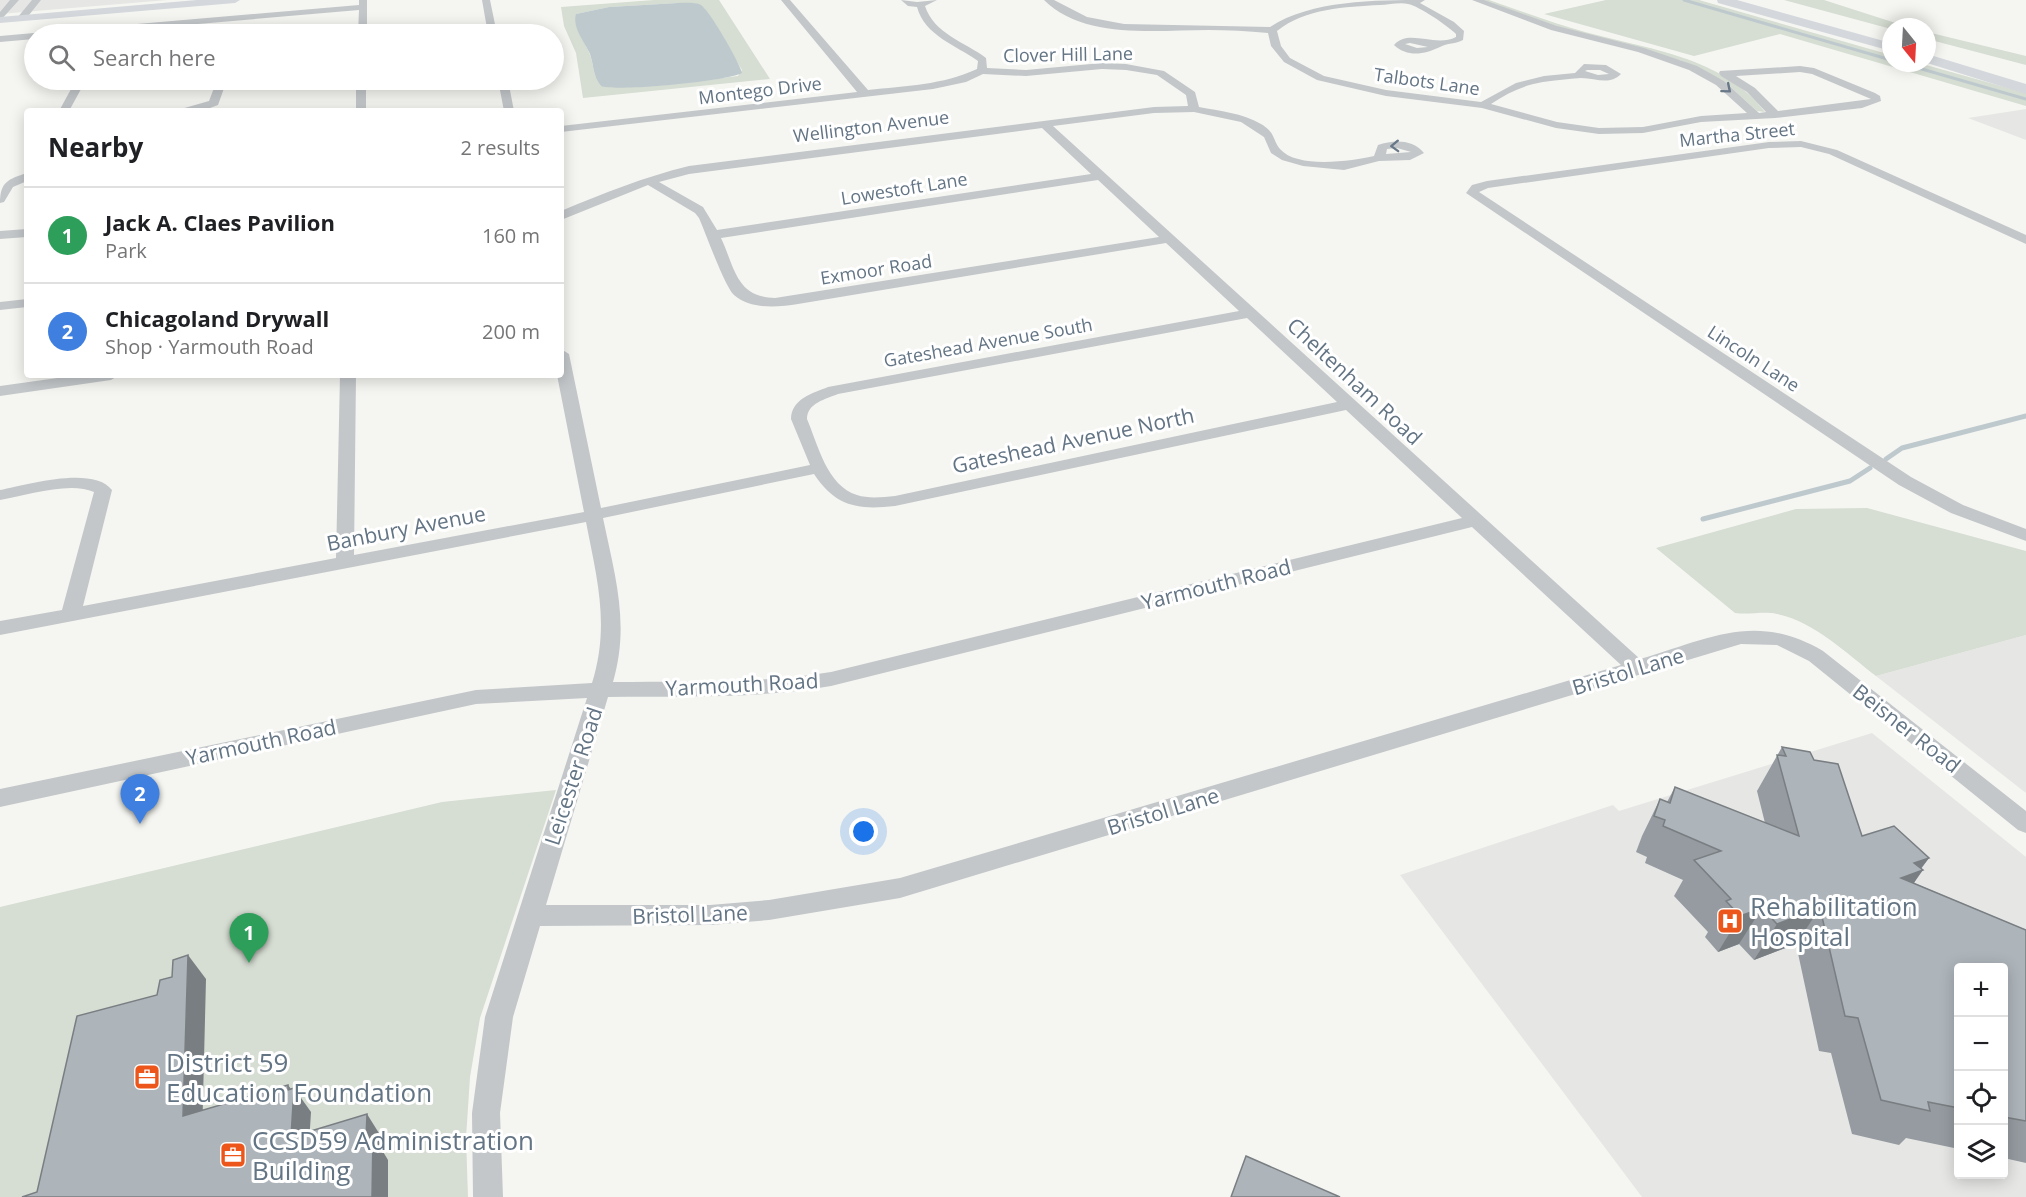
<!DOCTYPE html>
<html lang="en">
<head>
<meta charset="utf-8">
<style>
	body { margin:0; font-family:"Open Sans",sans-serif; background:#f6f6f6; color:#202124 }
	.controls { position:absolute; right:18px; bottom:18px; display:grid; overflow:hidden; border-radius:6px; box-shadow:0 3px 15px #0003 }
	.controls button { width:54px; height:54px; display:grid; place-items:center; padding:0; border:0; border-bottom:2px solid #e0e0e0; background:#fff; color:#202124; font:30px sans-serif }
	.compass { position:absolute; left:1882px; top:18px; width:54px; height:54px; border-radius:50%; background:#fff; box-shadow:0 3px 15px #0003; rotate:162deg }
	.you { position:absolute; left:864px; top:832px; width:21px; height:21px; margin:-15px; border:4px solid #fff; border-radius:50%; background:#1a73e8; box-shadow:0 0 0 9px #1a73e833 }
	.badge { display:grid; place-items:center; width:39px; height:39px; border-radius:50%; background:#2563eb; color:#fff; font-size:20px; font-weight:700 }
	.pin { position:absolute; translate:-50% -50px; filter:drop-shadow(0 2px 3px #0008) }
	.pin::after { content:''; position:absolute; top:32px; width:21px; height:18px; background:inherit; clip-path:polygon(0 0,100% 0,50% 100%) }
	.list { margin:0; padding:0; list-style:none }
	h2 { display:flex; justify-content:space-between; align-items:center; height:78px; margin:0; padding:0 24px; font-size:26px }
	h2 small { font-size:20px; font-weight:400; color:#757577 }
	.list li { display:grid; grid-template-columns:39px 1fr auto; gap:18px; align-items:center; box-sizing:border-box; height:96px; padding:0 24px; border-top:2px solid #e0e0e0 }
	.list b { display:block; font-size:22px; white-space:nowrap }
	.list p { margin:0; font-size:20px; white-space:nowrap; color:#757577 }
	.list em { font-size:20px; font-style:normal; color:#757577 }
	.icon { flex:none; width:33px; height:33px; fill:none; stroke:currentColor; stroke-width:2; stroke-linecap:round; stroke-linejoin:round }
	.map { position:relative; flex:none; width:2026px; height:1197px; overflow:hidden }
	.search { position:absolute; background:#fff; box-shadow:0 3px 15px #0003; left:24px; top:24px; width:540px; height:66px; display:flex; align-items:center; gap:15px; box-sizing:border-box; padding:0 21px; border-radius:33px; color:#757577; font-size:22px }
	.panel { position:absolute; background:#fff; box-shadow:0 3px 15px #0003; left:24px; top:108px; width:540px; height:270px; border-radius:6px }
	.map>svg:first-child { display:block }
</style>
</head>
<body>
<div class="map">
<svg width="2026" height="1197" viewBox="0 0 2026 1197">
	<rect width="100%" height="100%" fill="#f5f6f1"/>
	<path fill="#e6e7e5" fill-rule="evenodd" d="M 0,0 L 168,0 L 0,14 Z
		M 2026,109 L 2026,140 L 1968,118 Z
		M 2026,635 L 2026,793 L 1876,676 Z
		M 1872,733 L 2026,857 L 2026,1197 L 1642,1197 L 1400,875 L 1613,805 L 1619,811 ZM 1958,968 L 2004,968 L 2004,1174 L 1958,1174 Z"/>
	<path fill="#d6ddd2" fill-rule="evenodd" d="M 654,0 L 719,0 L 770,79 L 583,98 L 576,53 L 564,26 L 561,7 ZM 678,3 L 704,8 L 742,70 L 738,76 L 641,87 L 601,86 C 593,77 594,66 590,55 C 584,40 576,30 576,14 L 609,7 Z
		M 1482,0 L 1489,0 C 1521,11 1553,23 1585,32 C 1647,49 1724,57 1765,112 L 1757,111 L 1724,81 L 1682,61 L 1562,28 Z
		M 1606,0 L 1699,0 L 1891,55 L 1891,63 L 1919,63 L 2026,93 L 2026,106 L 1780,34 L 1694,56 L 1544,14 Z
		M 1784,0 L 1824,0 L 1908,27 L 1891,27 L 1891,29 Z
		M 1927,32 L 2026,56 L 2026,65 L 1927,39 Z
		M 1867,508 L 2026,551 L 2026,635 L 1876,676 C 1846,653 1815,622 1777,614 C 1763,611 1750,615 1735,613 L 1656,548 L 1796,509 Z
		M 556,790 L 480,1018 L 470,1077 L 466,1138 L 468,1197 L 0,1197 L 0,907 L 442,802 Z"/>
	<path fill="#bec9ce" d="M 678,3 C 685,3 695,2 701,5 C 710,11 741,65 742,73 C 728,81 616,92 601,86 C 593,77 594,66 590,54 C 585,42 572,28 576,14 L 609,7 Z"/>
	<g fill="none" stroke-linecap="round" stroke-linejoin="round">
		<path stroke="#bec9ce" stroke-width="3" d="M 1684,0 L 1891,60
			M 1901,63 L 2026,99"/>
		<path stroke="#bec9ce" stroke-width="5" d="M 1886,459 L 1902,448 L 2026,416
			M 1703,519 L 1850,481 L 1870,468"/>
		<path fill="#c3c7ca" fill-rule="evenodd" d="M 10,0 L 19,0 L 0,21 L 0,12 Z
			M 32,0 L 41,0 L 25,20 L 19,20 L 17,18 Z
			M 359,0 L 367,0 L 367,34 L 358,34 L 359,10 L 82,34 L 51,34 L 56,31 L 359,5 Z
			M 482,0 L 490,0 L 497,34 L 488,34 Z
			M 781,0 L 790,0 L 868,90 C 905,86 943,85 977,69 L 978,61 C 956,45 925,36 917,7 L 908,6 L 901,0 L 917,2 L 937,0 L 925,6 C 934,34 965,42 986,58 L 987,68 L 1026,70 L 1102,63 L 1126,64 L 1164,71 L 1195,92 L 1199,107 C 1220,111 1242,113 1261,124 C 1276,133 1272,139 1280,149 C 1297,169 1352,161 1374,156 L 1378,145 C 1394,140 1412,139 1424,153 L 1410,160 L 1379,161 L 1344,170 L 1303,166 L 1282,160 L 1271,153 L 1264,137 L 1241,122 L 1194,112 L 1154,113 L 1053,126 L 1640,659 C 1709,639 1755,611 1823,651 L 2026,811 L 2026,833 L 2018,830 L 1809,661 L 1777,645 L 1741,644 L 900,898 L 769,920 L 710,925 L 540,926 L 513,1017 L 500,1113 L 503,1197 L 473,1197 L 472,1113 L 485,1017 L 587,698 L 476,704 L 0,807 L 0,789 L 476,690 L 592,683 C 610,625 597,579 586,522 L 0,635 L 0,621 L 62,610 L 94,492 C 69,481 26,496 0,500 L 0,490 C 26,485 93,465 112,490 L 83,606 L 336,558 L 340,375 L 356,375 L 354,555 L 584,512 L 557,375 L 561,375 L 561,349 L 569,354 L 601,508 L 810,465 L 791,419 C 791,399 813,393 828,387 L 1239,311 L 1166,243 L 798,304 C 778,307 751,310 734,295 C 724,285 706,234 699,218 L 695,213 L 648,185 L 561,220 L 561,211 C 604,193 644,177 689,166 L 1154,107 L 1188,106 L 1186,95 L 1157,75 L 1126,70 L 1102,69 L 1026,76 L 983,74 L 966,82 L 933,89 L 561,132 L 561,126 L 857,92 ZM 1042,128 L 1091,174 L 717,230 L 703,207 L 659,182 L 689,174 ZM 1397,148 L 1411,152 L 1386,154 L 1387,149 ZM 1098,180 L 1159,237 L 775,298 C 736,297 735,268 721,238 ZM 1247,318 L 1337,402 L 895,496 C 883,497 869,499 857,495 C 827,486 818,445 807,419 C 807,403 826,399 838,394 ZM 1346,410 L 1462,518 L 831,672 C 759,684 685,681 613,682 C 630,624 615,576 603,518 L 814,474 C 836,507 858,510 895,506 ZM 1472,527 L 1621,665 L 900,878 L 769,900 L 710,905 L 546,905 L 608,697 C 682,696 758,699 831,686 Z
			M 1044,0 L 1054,0 L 1087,17 L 1124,24 L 1270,27 C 1311,0 1376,0 1425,0 L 1420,3 L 1454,22 L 1464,31 L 1463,40 C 1456,44 1447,43 1440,47 C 1425,54 1408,58 1394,45 C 1409,28 1435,48 1456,37 L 1456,34 C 1448,26 1419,6 1408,4 C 1400,2 1388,5 1380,5 C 1345,7 1306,8 1277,31 L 1281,46 L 1290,58 L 1324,76 L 1386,90 L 1481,102 L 1516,83 L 1544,76 L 1575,73 L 1584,64 L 1606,65 L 1621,74 C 1609,86 1596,78 1581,78 C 1568,79 1556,80 1543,82 C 1524,85 1507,93 1491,104 L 1557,122 L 1599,128 L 1643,127 L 1701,116 L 1747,113 L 1716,85 L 1689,70 L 1638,52 L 1551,30 L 1472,0 L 1484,0 L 1557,26 L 1644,48 L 1697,66 L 1724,81 L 1759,113 L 1766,112 L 1747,92 L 1721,76 L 1719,73 L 1720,71 L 1800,66 L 1814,68 L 1875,93 L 1880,96 L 1881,101 L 1862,108 L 1775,118 L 1701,122 L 1643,133 L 1599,134 L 1556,128 L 1482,108 L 1386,96 L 1317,80 L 1284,62 L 1271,46 L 1268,33 C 1248,31 1228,30 1208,30 C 1156,30 1084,40 1044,0 ZM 1410,43 L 1428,47 L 1417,48 L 1405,44 ZM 1587,70 L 1600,70 L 1609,74 L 1598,75 L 1585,71 ZM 1800,72 L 1812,74 L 1871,99 L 1778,111 L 1755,88 L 1736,76 Z
			M 34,33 L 38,34 L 34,34 L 34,39 L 0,42 L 0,36 Z
			M 76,80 L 86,80 L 69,111 L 59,111 Z
			M 217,80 L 227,80 L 218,105 L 202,111 L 174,111 L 209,101 Z
			M 356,80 L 366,80 L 366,111 L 356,111 Z
			M 498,80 L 508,80 L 514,111 L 504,111 Z
			M 1801,141 L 1837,150 L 2026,235 L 2026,244 L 1829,154 L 1801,147 L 1769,148 L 1488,188 L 1479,192 L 1911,477 L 1963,505 L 2026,529 L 2026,541 L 1951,513 L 1899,485 L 1466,193 L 1472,185 L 1487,181 L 1769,142 Z
			M 27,173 L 27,181 L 13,187 L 4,202 L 0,203 C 0,182 8,179 27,173 Z
			M 27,229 L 27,237 L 0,239 L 0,231 Z
			M 27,299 L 27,307 L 0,310 L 0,302 Z
			M 79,375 L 119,375 L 111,380 L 0,396 L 0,386 Z"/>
		<path fill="#d4d8dc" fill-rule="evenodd" d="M 197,0 L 240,0 L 235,3 L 0,23 L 0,17 Z"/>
		<path fill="#d4d8dc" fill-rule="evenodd" d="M 1717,0 L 1737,0 L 1891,43 L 1891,51 L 1718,3 Z
			M 1927,54 L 2026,84 L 2026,94 L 1927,63 Z"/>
	</g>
	<path fill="#959ba0" d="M 1782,747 L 1814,760 L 1862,836 L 1929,858 L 1921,869 L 1914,883 L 2026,930 L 2026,1163 L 2004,1158 L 2004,968 L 1959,968 L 1959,1149 L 1906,1138 L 1899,1145 L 1852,1134 L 1831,1053 L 1819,1051 L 1796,944 L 1754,960 L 1739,944 L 1718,952 L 1705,937 L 1708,932 L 1674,896 L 1683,880 L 1645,863 L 1647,857 L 1636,852 L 1642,836 L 1660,799 L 1667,802 L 1675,787 L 1765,823 L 1757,791 Z"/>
	<path fill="#797e82" d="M 1929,858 L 1918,872 L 1923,870 L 1897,907 L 1901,878 L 1914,863 Z
		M 1762,908 L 1739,944 L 1718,952 L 1740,916 Z
		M 1820,908 L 1796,944 L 1754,960 L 1777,924 Z
		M 188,955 L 206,979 L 202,1139 L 183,1116 Z
		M 288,1085 L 294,1093 L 294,1088 L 311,1112 L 308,1160 L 291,1137 Z
		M 367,1114 L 382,1138 L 382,1150 L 388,1160 L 388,1197 L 372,1197 L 366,1139 Z"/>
	<path fill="#adb4ba" stroke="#797e82" stroke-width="1.5" d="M 1782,747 L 1810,752 L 1814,760 L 1838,764 L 1862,836 L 1894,826 L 1929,858 L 1914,863 L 1923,870 L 1901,878 L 2026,930 L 2026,1121 L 2004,1117 L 2004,968 L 1959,968 L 1959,1108 L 1928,1102 L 1930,1111 L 1881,1100 L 1858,1018 L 1845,1016 L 1820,908 L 1777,924 L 1762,908 L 1740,916 L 1726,901 L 1731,899 L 1694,860 L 1721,851 L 1663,826 L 1665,820 L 1654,816 L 1660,799 L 1670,803 L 1675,787 L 1799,836 L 1777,755 L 1786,756 Z
		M 188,955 L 183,1116 L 288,1085 L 288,1090 L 294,1088 L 291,1137 L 367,1114 L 366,1139 L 373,1136 L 372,1197 L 22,1197 L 37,1192 L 77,1016 L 157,995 L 160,980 L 172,977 L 173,960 Z
		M 1246,1156 L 1340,1197 L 1231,1197 Z"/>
	<defs><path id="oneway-chevron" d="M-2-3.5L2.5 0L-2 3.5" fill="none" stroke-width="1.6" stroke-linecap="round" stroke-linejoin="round" transform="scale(1.5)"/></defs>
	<g stroke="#687888">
		<use href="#oneway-chevron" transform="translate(1727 89) rotate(40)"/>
		<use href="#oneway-chevron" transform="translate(1395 146) rotate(178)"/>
	</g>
	<defs>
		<symbol id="hospital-square" viewBox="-11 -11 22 22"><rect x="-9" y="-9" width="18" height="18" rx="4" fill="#ed561a" stroke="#fff"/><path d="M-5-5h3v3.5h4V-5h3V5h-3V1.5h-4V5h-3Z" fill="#fff"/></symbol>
		<symbol id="office-square" viewBox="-11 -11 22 22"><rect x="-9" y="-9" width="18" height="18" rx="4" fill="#ed561a" stroke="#fff"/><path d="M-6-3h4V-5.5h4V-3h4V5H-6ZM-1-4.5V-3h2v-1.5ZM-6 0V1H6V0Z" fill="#fff"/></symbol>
	</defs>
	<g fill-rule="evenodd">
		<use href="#hospital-square" x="1715" y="906" width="30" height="30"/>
		<use href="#office-square" x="132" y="1062" width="30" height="30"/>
		<use href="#office-square" x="218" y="1140" width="30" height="30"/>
	</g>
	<g text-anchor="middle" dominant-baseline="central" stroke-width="6" stroke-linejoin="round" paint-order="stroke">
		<g font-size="18" fill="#637484" stroke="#fff">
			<text transform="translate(1068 54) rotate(-1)">Clover Hill Lane</text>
			<text transform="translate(1427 81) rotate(8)">Talbots Lane</text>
			<text transform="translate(760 90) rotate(-7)">Montego Drive</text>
			<text transform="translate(871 126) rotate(-7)">Wellington Avenue</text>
			<text transform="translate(1737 134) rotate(-6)">Martha Street</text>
			<text transform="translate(904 188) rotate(-9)">Lowestoft Lane</text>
			<text transform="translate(876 269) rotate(-9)">Exmoor Road</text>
			<text transform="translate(988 342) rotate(-10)">Gateshead Avenue South</text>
			<text transform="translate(1754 358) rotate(33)">Lincoln Lane</text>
		</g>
		<g font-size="21" fill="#637484" stroke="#fff">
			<text transform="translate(1355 381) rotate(43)">Cheltenham Road</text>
			<text transform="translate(1073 440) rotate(-12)">Gateshead Avenue North</text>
			<text transform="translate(406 528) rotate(-11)">Banbury Avenue</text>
			<text transform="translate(1216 584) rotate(-14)">Yarmouth Road</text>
			<text transform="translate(1628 671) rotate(-17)">Bristol Lane</text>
			<text transform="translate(742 684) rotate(-3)">Yarmouth Road</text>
			<text transform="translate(1907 728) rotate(38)">Beisner Road</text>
			<text transform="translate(261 742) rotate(-12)">Yarmouth Road</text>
			<text transform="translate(573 776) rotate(-72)">Leicester Road</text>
			<text transform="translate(1163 811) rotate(-17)">Bristol Lane</text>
			<text transform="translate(690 914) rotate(-2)">Bristol Lane</text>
		</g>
		<g font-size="26" fill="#637484" stroke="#fff" text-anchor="start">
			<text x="1750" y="906">Rehabilitation<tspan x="1750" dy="30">Hospital</tspan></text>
			<text x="166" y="1062">District 59<tspan x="166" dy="30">Education Foundation</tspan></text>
			<text x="252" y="1140">CCSD59 Administration<tspan x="252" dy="30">Building</tspan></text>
		</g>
	</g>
</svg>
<div class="controls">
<button>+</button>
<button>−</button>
<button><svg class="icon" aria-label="locate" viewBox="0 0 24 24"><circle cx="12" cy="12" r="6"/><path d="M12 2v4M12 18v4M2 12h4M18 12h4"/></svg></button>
<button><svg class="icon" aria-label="layers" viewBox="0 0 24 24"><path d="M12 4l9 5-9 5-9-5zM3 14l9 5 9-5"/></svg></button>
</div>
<svg class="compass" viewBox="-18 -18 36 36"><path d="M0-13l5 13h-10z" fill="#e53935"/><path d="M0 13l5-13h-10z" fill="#757577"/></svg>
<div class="you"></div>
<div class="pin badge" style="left:249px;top:963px;background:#2e9e5b">1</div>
<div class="pin badge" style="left:140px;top:824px;background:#3f7fe0">2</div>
<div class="search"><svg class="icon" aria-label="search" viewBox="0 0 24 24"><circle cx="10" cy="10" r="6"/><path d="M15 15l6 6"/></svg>Search here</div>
<section class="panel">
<h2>Nearby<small>2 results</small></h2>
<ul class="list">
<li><span class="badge" style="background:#2e9e5b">1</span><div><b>Jack A. Claes Pavilion</b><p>Park</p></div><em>160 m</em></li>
<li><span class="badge" style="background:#3f7fe0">2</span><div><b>Chicagoland Drywall</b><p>Shop · Yarmouth Road</p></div><em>200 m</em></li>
</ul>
</section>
</div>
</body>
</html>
